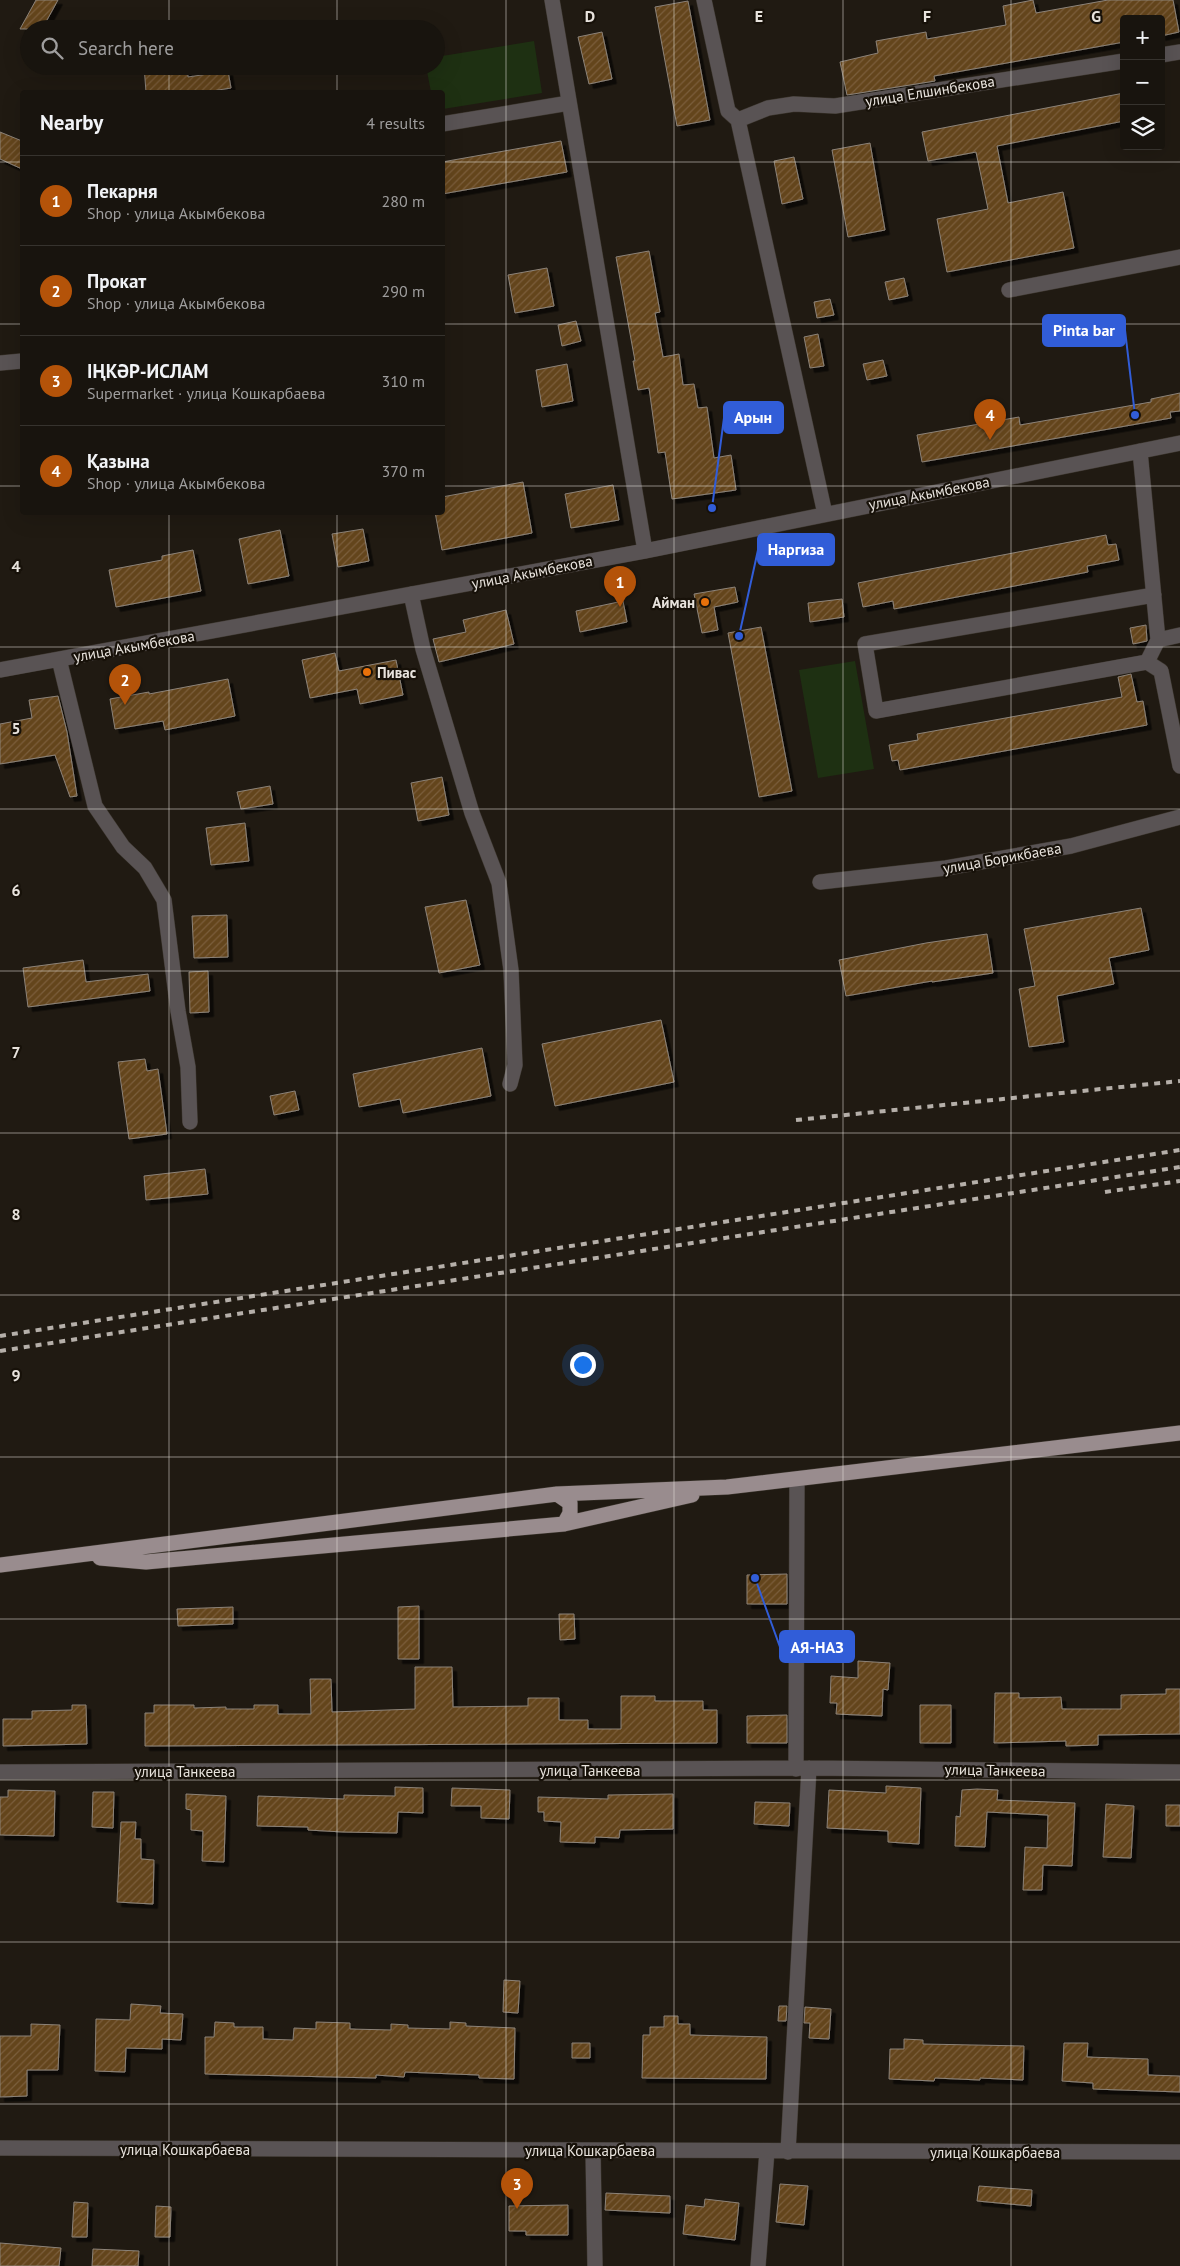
<!DOCTYPE html>
<html lang="en">
<head>
<meta charset="utf-8">
<style>
	body { margin:0; font-family:"PT Sans",sans-serif; background:#211d17; color:#f1f3f6 }
	.controls { position:absolute; right:15px; top:15px; display:grid; overflow:hidden; border-radius:5px; box-shadow:0 5px 20px #0002 }
	.controls button { width:45px; height:45px; display:grid; place-items:center; padding:0; border:0; border-bottom:1px solid #36332e; background:#18140e; color:#f1f3f6; font:25px sans-serif }
	.you { position:absolute; left:582px; top:1364px; width:18px; height:18px; margin:-12px; border:4px solid #fff; border-radius:50%; background:#1a73e8; box-shadow:0 0 0 8px #1a73e833 }
	.badge { display:grid; place-items:center; width:32px; height:32px; border-radius:50%; background:#b45309; color:#fff; font-size:16px; font-weight:700 }
	.pin { position:absolute; translate:-50% -41px; filter:drop-shadow(0 1px 2px #0008) }
	.pin::after { content:''; position:absolute; top:26px; width:18px; height:15px; background:inherit; clip-path:polygon(0 0,100% 0,50% 100%) }
	.list { margin:0; padding:0; list-style:none }
	h2 { display:flex; justify-content:space-between; align-items:center; height:65px; margin:0; padding:0 20px; font-size:21px }
	h2 small { font-size:16px; font-weight:400; color:#9f9e9e }
	.list li { display:grid; grid-template-columns:32px 1fr auto; gap:15px; align-items:center; box-sizing:border-box; height:90px; padding:0 20px; border-top:1px solid #36332e }
	.list b { display:block; font-size:19px; white-space:nowrap }
	.list p { margin:0; font-size:16px; white-space:nowrap; color:#9f9e9e }
	.list em { font-size:16px; font-style:normal; color:#9f9e9e }
	.icon { flex:none; width:28px; height:28px; fill:none; stroke:currentColor; stroke-width:2; stroke-linecap:round; stroke-linejoin:round }
	.map { position:relative; flex:none; width:1180px; height:2266px; overflow:hidden }
	.search { position:absolute; background:#18140e; box-shadow:0 5px 20px #0002; left:20px; top:20px; width:425px; height:55px; display:flex; align-items:center; gap:12px; box-sizing:border-box; padding:0 18px; border-radius:28px; color:#9f9e9e; font-size:19px }
	.panel { position:absolute; background:#18140e; box-shadow:0 5px 20px #0002; left:20px; top:90px; width:425px; height:425px; border-radius:5px }
	.map>svg:first-child { display:block }
</style>
</head>
<body>
<div class="map">
<svg width="1180" height="2266" viewBox="0 0 1180 2266">
	<defs>
		<pattern id="building-hatch" width="6" height="6" patternUnits="userSpaceOnUse" patternTransform="scale(1.25)"><rect width="6" height="6" fill="#64441b"/><path d="M-1 1l2-2M0 6l6-6M5 7l2-2" fill="none" stroke="#7a5f3c"/></pattern>
		<filter id="shadow"><feDropShadow dx="4.5" dy="4.5" stdDeviation="0" flood-color="#0009"/></filter>
	</defs>
	<rect width="100%" height="100%" fill="#201a12"/>
	<path fill="#1e3012" d="M 534,41 L 542,93 L 443,109 L 442,92 L 431,92 L 426,66 L 436,66 L 436,57 Z
		M 855,661 L 874,769 L 818,778 L 799,670 Z"/>
	<path fill="url(#building-hatch)" stroke="#8c8379" filter="url(#shadow)" d="M 36,0 L 58,0 L 42,29 L 20,29 Z
		M 1033,0 L 1036,13 L 1108,0 L 1173,0 L 1179,32 L 1161,36 L 1161,19 L 1124,19 L 1124,42 L 934,76 L 935,81 L 847,95 L 840,62 L 878,53 L 876,41 L 926,32 L 927,39 L 1006,25 L 1003,6 Z
		M 688,1 L 710,120 L 677,126 L 655,7 Z
		M 602,32 L 612,79 L 589,84 L 578,37 Z
		M 144,66 L 187,66 L 188,77 L 228,71 L 231,88 L 212,91 L 212,92 L 146,92 Z
		M 1124,93 L 1124,121 L 997,146 L 1008,203 L 1063,192 L 1074,248 L 947,272 L 937,219 L 988,209 L 976,152 L 928,161 L 922,132 Z
		M 0,132 L 22,141 L 22,169 L 0,159 Z
		M 561,141 L 567,172 L 442,194 L 442,162 Z
		M 870,143 L 885,230 L 848,237 L 832,150 Z
		M 794,157 L 803,199 L 782,204 L 774,161 Z
		M 649,251 L 660,312 L 655,313 L 663,357 L 679,354 L 683,385 L 694,384 L 698,408 L 707,407 L 714,458 L 731,455 L 736,490 L 672,499 L 665,452 L 658,453 L 649,388 L 638,390 L 633,361 L 635,361 L 616,257 Z
		M 547,268 L 554,306 L 515,313 L 508,275 Z
		M 904,278 L 908,296 L 889,300 L 885,282 Z
		M 830,299 L 834,315 L 817,318 L 814,302 Z
		M 576,321 L 581,341 L 562,346 L 558,325 Z
		M 818,334 L 824,366 L 810,368 L 804,337 Z
		M 883,360 L 887,376 L 867,380 L 863,364 Z
		M 567,364 L 573,401 L 542,407 L 536,370 Z
		M 1180,393 L 1180,411 L 1170,412 L 1171,418 L 922,462 L 917,435 L 1019,417 L 1020,425 L 1151,402 L 1151,399 Z
		M 523,482 L 532,533 L 442,550 L 435,512 L 442,512 L 442,497 Z
		M 613,485 L 619,520 L 571,528 L 565,494 Z
		M 363,529 L 369,561 L 338,567 L 332,534 Z
		M 280,530 L 289,576 L 248,584 L 239,539 Z
		M 1106,535 L 1108,545 L 1116,544 L 1119,560 L 1087,566 L 1088,572 L 894,609 L 893,601 L 863,607 L 858,583 Z
		M 193,550 L 201,591 L 116,607 L 109,570 L 162,560 L 162,556 Z
		M 735,587 L 738,602 L 714,607 L 718,630 L 702,633 L 694,594 Z
		M 842,599 L 844,617 L 810,622 L 808,603 Z
		M 623,601 L 627,622 L 580,632 L 576,611 Z
		M 506,610 L 514,644 L 439,662 L 433,639 L 466,632 L 463,620 Z
		M 1146,625 L 1147,641 L 1133,644 L 1130,628 Z
		M 761,627 L 792,791 L 759,797 L 728,633 Z
		M 335,653 L 339,671 L 396,660 L 403,695 L 360,704 L 357,689 L 310,698 L 302,660 Z
		M 1131,674 L 1137,702 L 1143,701 L 1147,725 L 900,770 L 898,760 L 892,761 L 889,745 L 918,740 L 917,734 L 1122,697 L 1118,677 Z
		M 228,679 L 235,716 L 165,730 L 163,721 L 115,729 L 110,699 L 149,692 L 149,694 Z
		M 58,696 L 67,732 L 77,796 L 70,797 L 55,755 L 0,764 L 0,724 L 32,718 L 29,700 Z
		M 442,777 L 449,815 L 418,821 L 411,783 Z
		M 270,786 L 273,804 L 241,809 L 237,792 Z
		M 245,823 L 249,861 L 211,865 L 206,828 Z
		M 466,900 L 480,965 L 439,973 L 425,907 Z
		M 1141,908 L 1149,950 L 1109,958 L 1114,984 L 1057,996 L 1064,1042 L 1029,1047 L 1019,989 L 1035,986 L 1024,929 Z
		M 227,915 L 228,957 L 194,958 L 192,916 Z
		M 987,934 L 993,973 L 932,982 L 932,981 L 846,996 L 839,960 L 926,943 Z
		M 83,960 L 86,982 L 148,974 L 150,991 L 28,1007 L 23,968 Z
		M 208,971 L 209,1012 L 190,1013 L 189,972 Z
		M 661,1020 L 674,1082 L 555,1106 L 542,1044 Z
		M 482,1048 L 491,1096 L 403,1113 L 400,1099 L 359,1107 L 353,1074 Z
		M 145,1059 L 147,1071 L 158,1069 L 167,1134 L 129,1139 L 118,1062 Z
		M 295,1091 L 299,1110 L 274,1115 L 270,1096 Z
		M 205,1169 L 208,1194 L 146,1200 L 144,1176 Z
		M 787,1574 L 787,1604 L 747,1604 L 747,1575 Z
		M 419,1606 L 419,1659 L 398,1659 L 398,1607 Z
		M 233,1607 L 233,1624 L 178,1626 L 177,1609 Z
		M 559,1614 L 574,1614 L 575,1639 L 560,1640 Z
		M 858,1661 L 890,1663 L 888,1690 L 883,1689 L 882,1716 L 836,1714 L 837,1703 L 830,1703 L 831,1676 L 858,1678 Z
		M 415,1667 L 452,1667 L 453,1707 L 528,1706 L 528,1698 L 559,1698 L 559,1720 L 588,1720 L 588,1729 L 621,1729 L 621,1696 L 655,1696 L 655,1701 L 703,1701 L 703,1710 L 717,1710 L 717,1743 L 145,1746 L 145,1713 L 154,1713 L 154,1705 L 194,1705 L 194,1708 L 226,1707 L 226,1709 L 254,1709 L 254,1705 L 278,1705 L 278,1714 L 311,1714 L 310,1679 L 331,1679 L 332,1712 L 415,1709 Z
		M 1166,1689 L 1180,1689 L 1180,1734 L 1098,1735 L 1098,1745 L 1066,1746 L 1066,1741 L 994,1743 L 995,1693 L 1019,1693 L 1019,1698 L 1061,1697 L 1062,1709 L 1121,1709 L 1121,1695 L 1166,1694 Z
		M 72,1705 L 86,1705 L 87,1744 L 3,1746 L 3,1719 L 32,1719 L 32,1711 L 72,1710 Z
		M 920,1705 L 951,1705 L 951,1743 L 920,1743 Z
		M 787,1715 L 787,1743 L 747,1743 L 747,1716 Z
		M 886,1786 L 921,1788 L 919,1844 L 888,1842 L 888,1831 L 827,1828 L 829,1790 L 886,1793 Z
		M 395,1787 L 423,1788 L 423,1813 L 398,1812 L 397,1833 L 343,1832 L 308,1830 L 308,1827 L 257,1826 L 258,1796 L 344,1799 L 344,1795 L 395,1796 Z
		M 452,1788 L 510,1790 L 509,1819 L 481,1818 L 481,1806 L 451,1806 Z
		M 977,1789 L 998,1790 L 997,1800 L 1075,1803 L 1072,1866 L 1043,1865 L 1042,1890 L 1023,1890 L 1025,1847 L 1047,1848 L 1048,1815 L 987,1812 L 985,1847 L 955,1846 L 956,1816 L 960,1817 L 962,1790 Z
		M 8,1790 L 55,1791 L 54,1836 L 0,1835 L 0,1797 L 8,1797 Z
		M 93,1792 L 114,1792 L 113,1828 L 92,1827 Z
		M 186,1794 L 226,1796 L 224,1862 L 202,1861 L 203,1831 L 191,1830 L 191,1810 L 186,1809 Z
		M 673,1794 L 673,1829 L 620,1830 L 619,1838 L 595,1837 L 595,1843 L 560,1842 L 561,1822 L 544,1821 L 544,1812 L 538,1812 L 538,1797 L 608,1799 L 608,1795 Z
		M 755,1802 L 790,1803 L 789,1826 L 754,1824 Z
		M 1106,1804 L 1134,1806 L 1131,1858 L 1103,1857 Z
		M 1166,1805 L 1180,1805 L 1180,1826 L 1166,1826 Z
		M 121,1822 L 136,1822 L 135,1839 L 141,1839 L 141,1859 L 154,1860 L 153,1904 L 117,1902 Z
		M 504,1980 L 520,1981 L 518,2013 L 503,2012 Z
		M 131,2004 L 161,2006 L 160,2013 L 183,2014 L 181,2040 L 162,2039 L 162,2049 L 126,2048 L 125,2072 L 95,2071 L 96,2019 L 130,2020 Z
		M 779,2006 L 787,2006 L 786,2021 L 778,2021 Z
		M 805,2007 L 831,2009 L 829,2039 L 809,2038 L 810,2023 L 804,2023 Z
		M 664,2016 L 678,2016 L 678,2024 L 690,2024 L 690,2035 L 767,2037 L 766,2079 L 642,2078 L 643,2035 L 650,2035 L 650,2027 L 664,2027 Z
		M 215,2022 L 234,2023 L 234,2027 L 263,2027 L 263,2039 L 293,2040 L 294,2028 L 316,2029 L 316,2022 L 350,2023 L 350,2029 L 391,2030 L 391,2024 L 408,2025 L 408,2028 L 450,2029 L 450,2022 L 466,2023 L 466,2026 L 515,2028 L 514,2079 L 479,2078 L 479,2075 L 405,2072 L 404,2077 L 376,2075 L 376,2078 L 205,2074 L 205,2037 L 214,2037 Z
		M 31,2024 L 60,2025 L 58,2070 L 27,2070 L 27,2096 L 0,2097 L 0,2036 L 31,2036 Z
		M 904,2039 L 923,2040 L 923,2044 L 1024,2046 L 1023,2080 L 980,2078 L 980,2080 L 935,2078 L 934,2081 L 889,2079 L 890,2049 L 904,2049 Z
		M 572,2043 L 590,2043 L 590,2058 L 572,2058 Z
		M 1064,2043 L 1088,2043 L 1087,2057 L 1148,2059 L 1148,2075 L 1180,2076 L 1180,2092 L 1093,2089 L 1093,2083 L 1062,2081 Z
		M 780,2184 L 808,2186 L 804,2225 L 776,2222 Z
		M 979,2186 L 1032,2190 L 1031,2206 L 977,2201 Z
		M 606,2193 L 670,2196 L 670,2213 L 605,2210 Z
		M 705,2199 L 739,2203 L 735,2240 L 683,2234 L 686,2205 L 704,2207 Z
		M 74,2202 L 88,2203 L 87,2237 L 72,2237 Z
		M 568,2205 L 568,2235 L 526,2235 L 526,2231 L 509,2231 L 509,2206 Z
		M 156,2206 L 171,2207 L 170,2237 L 155,2237 Z
		M 0,2243 L 61,2248 L 59,2266 L 0,2266 Z
		M 93,2249 L 139,2251 L 138,2266 L 92,2266 Z"/>
	<g fill="none" stroke-linecap="round" stroke-linejoin="round">
		<defs>
			<path id="minor" d="M 552,0 L 645,551
				M 704,0 L 728,111 L 738,120 L 825,514
				M 1161,55 L 1180,52
				M 738,120 L 768,108 L 794,104 L 835,106 L 1124,61
				M 442,124 L 569,103
				M 1009,290 L 1180,257
				M 0,363 L 22,361
				M 1140,451 L 1158,640 L 1180,635
				M 411,594 L 423,649 L 446,726 L 472,813 L 499,883 L 511,970 L 515,1065 L 510,1084
				M 1154,595 L 865,644 L 876,711 L 1147,662 L 1158,640
				M 59,659 L 95,806 L 123,847 L 145,868 L 164,900 L 178,1011 L 188,1067 L 190,1122
				M 1147,662 L 1161,671 L 1180,766
				M 0,670 L 645,551 L 1180,443
				M 820,882 L 946,868 L 1071,846 L 1180,817
				M 796,1769 L 797,1479
				M 0,1772 L 809,1768 L 1180,1772
				M 0,2148 L 1180,2152
				M 593,2151 L 595,2266
				M 788,2152 L 809,1768
				M 758,2266 L 767,2151"/>
			<path id="major" d="M 557,1494 L 570,1503 L 570,1513 L 564,1524
				M 100,1558 L 146,1562 L 564,1524 L 692,1495
				M 0,1565 L 557,1494 L 727,1487 L 1180,1433"/>
		</defs>
		<use href="#minor" stroke="#3c362e" stroke-width="16"/>
		<use href="#major" stroke="#3c362e" stroke-width="16"/>
		<use href="#minor" stroke="#595354" stroke-width="15"/>
		<use href="#major" stroke="#998c8e" stroke-width="15"/>
		<path stroke="#b5afa9" stroke-width="4" stroke-dasharray="6 6" stroke-linecap="butt" d="M 796,1120 L 1180,1081
			M 1105,1192 L 1180,1181
			M 0,1336 L 1180,1150
			M 0,1351 L 1180,1167"/>
	</g>
	<path fill="none" stroke="#e8e3dd" stroke-width="1" stroke-opacity="0.55" d="M 169,0 L 169,29M 337,0 L 337,29M 506,0 L 506,2266M 674,0 L 674,2266M 843,0 L 843,2266M 1011,0 L 1011,2266M 169,66 L 169,92M 337,66 L 337,92M 0,162 L 22,162M 442,162 L 1180,162M 0,324 L 22,324M 442,324 L 1180,324M 0,486 L 22,486M 442,486 L 1180,486M 169,512 L 169,2266M 337,512 L 337,2266M 0,647 L 1180,647M 0,809 L 1180,809M 0,971 L 1180,971M 0,1133 L 1180,1133M 0,1295 L 1180,1295M 0,1457 L 1180,1457M 0,1619 L 1180,1619M 0,1780 L 1180,1780M 0,1942 L 1180,1942M 0,2104 L 1180,2104"/>
	<g fill="#e8710a" stroke="#171109" stroke-width="2">
		<circle cx="705" cy="602" r="5"/>
		<circle cx="367" cy="672" r="5"/>
	</g>
	<g text-anchor="middle" dominant-baseline="central" stroke-width="4.5" stroke-linejoin="round" paint-order="stroke">
		<g font-size="15" fill="#e8e3dd" stroke="#171109">
			<text transform="translate(930 91) rotate(-9)">улица Елшинбекова</text>
			<text transform="translate(929 493) rotate(-11)">улица Акымбекова</text>
			<text transform="translate(532 572) rotate(-11)">улица Акымбекова</text>
			<text transform="translate(134 646) rotate(-10)">улица Акымбекова</text>
			<text transform="translate(1002 858) rotate(-10)">улица Борикбаева</text>
			<text x="590" y="1770">улица Танкеева</text>
			<text transform="translate(995 1770) rotate(1)">улица Танкеева</text>
			<text x="185" y="1771">улица Танкеева</text>
			<text x="185" y="2149">улица Кошкарбаева</text>
			<text x="590" y="2150">улица Кошкарбаева</text>
			<text x="995" y="2152">улица Кошкарбаева</text>
		</g>
		<g font-size="15" font-weight="bold" fill="#e8e3dd" stroke="#171109" text-anchor="end">
			<text x="695" y="602">Айман</text>
			<text x="377" y="672" text-anchor="start">Пивас</text>
		</g>
	</g>
	<g font-size="16" text-anchor="middle" font-weight="bold" fill="#e8e3dd" stroke="#171109" stroke-width="4.5" stroke-linejoin="round" paint-order="stroke">
		<text x="590" y="22">D</text>
		<text x="759" y="22">E</text>
		<text x="927" y="22">F</text>
		<text x="1096" y="22">G</text>
		<text x="16" y="572">4</text>
		<text x="16" y="734">5</text>
		<text x="16" y="896">6</text>
		<text x="16" y="1058">7</text>
		<text x="16" y="1220">8</text>
		<text x="16" y="1381">9</text>
	</g>
	<path fill="none" stroke="#315dd8" stroke-width="2" d="M1135 415L1125 330M712 508L724 418M739 636L758 550M755 1578L780 1647"/>
	<g fill="#315dd8" stroke="#171109" stroke-width="2">
		<circle cx="1135" cy="415" r="5"/>
		<circle cx="712" cy="508" r="5"/>
		<circle cx="739" cy="636" r="5"/>
		<circle cx="755" cy="1578" r="5"/>
	</g>
	<g fill="#315dd8" stroke="#315dd8" stroke-width="2">
		<rect x="1043" y="315" width="82" height="31" rx="5"/>
		<rect x="724" y="402" width="59" height="31" rx="5"/>
		<rect x="758" y="534" width="76" height="31" rx="5"/>
		<rect x="780" y="1631" width="74" height="31" rx="5"/>
	</g>
	<g font-size="16" text-anchor="middle" font-weight="bold" fill="#fff">
		<text x="1084" y="336">Pinta bar</text>
		<text x="753" y="423">Арын</text>
		<text x="796" y="555">Наргиза</text>
		<text x="817" y="1653">АЯ-НАЗ</text>
	</g>
</svg>
<div class="controls">
<button>+</button>
<button>−</button>
<button><svg class="icon" aria-label="layers" viewBox="0 0 24 24"><path d="M12 4l9 5-9 5-9-5zM3 14l9 5 9-5"/></svg></button>
</div>
<div class="you"></div>
<div class="pin badge" style="left:620px;top:607px">1</div>
<div class="pin badge" style="left:125px;top:705px">2</div>
<div class="pin badge" style="left:517px;top:2209px">3</div>
<div class="pin badge" style="left:990px;top:440px">4</div>
<div class="search"><svg class="icon" aria-label="search" viewBox="0 0 24 24"><circle cx="10" cy="10" r="6"/><path d="M15 15l6 6"/></svg>Search here</div>
<section class="panel">
<h2>Nearby<small>4 results</small></h2>
<ul class="list">
<li><span class="badge">1</span><div><b>Пекарня</b><p>Shop · улица Акымбекова</p></div><em>280 m</em></li>
<li><span class="badge">2</span><div><b>Прокат</b><p>Shop · улица Акымбекова</p></div><em>290 m</em></li>
<li><span class="badge">3</span><div><b>ІҢКӘР-ИСЛАМ</b><p>Supermarket · улица Кошкарбаева</p></div><em>310 m</em></li>
<li><span class="badge">4</span><div><b>Қазына</b><p>Shop · улица Акымбекова</p></div><em>370 m</em></li>
</ul>
</section>
</div>
</body>
</html>
